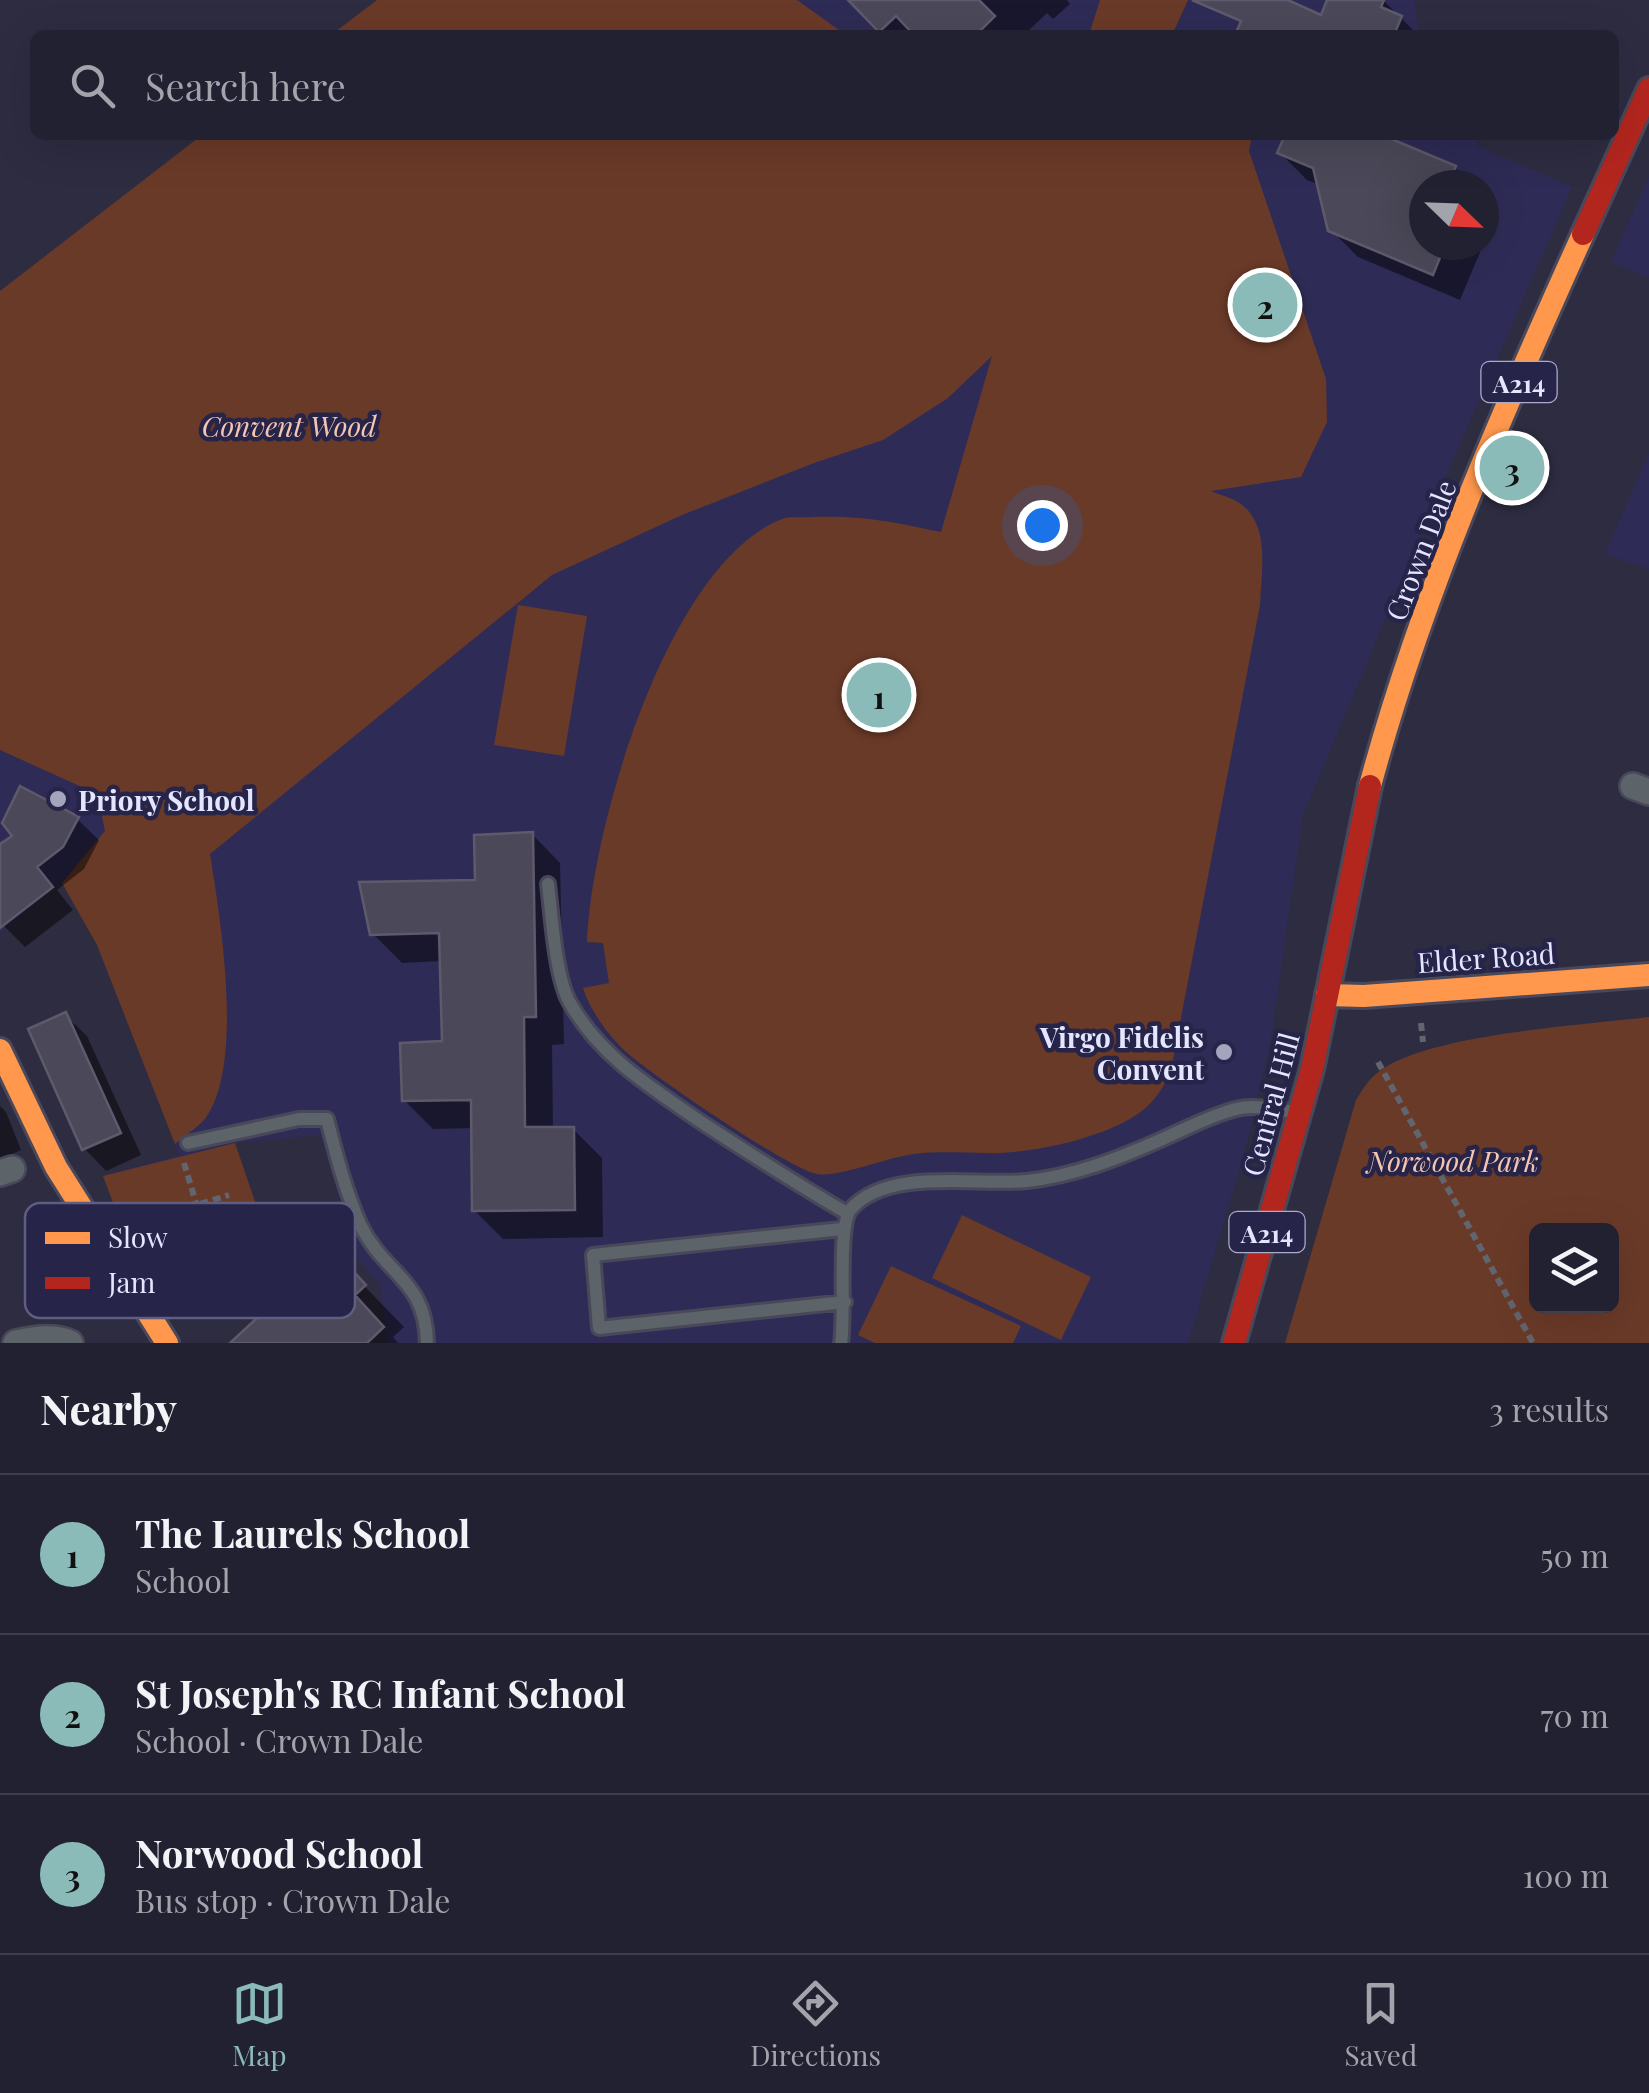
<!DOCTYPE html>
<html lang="en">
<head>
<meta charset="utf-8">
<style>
	body { margin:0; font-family:"Playfair Display",serif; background:#2e2e3d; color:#f1f3f6 }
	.controls { position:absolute; right:30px; bottom:30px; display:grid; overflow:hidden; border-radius:15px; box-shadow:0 10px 40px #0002 }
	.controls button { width:90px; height:90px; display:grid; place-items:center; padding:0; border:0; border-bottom:2px solid #3f3e4d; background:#222131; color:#f1f3f6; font:50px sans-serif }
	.compass { position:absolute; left:1409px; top:170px; width:90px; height:90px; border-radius:50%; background:#222131; box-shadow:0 10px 40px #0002; rotate:113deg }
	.you { position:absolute; left:1042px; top:525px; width:35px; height:35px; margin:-25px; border:8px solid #fff; border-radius:50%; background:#1a73e8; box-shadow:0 0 0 15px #1a73e833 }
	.badge { display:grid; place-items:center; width:65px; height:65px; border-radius:50%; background:#8bbbb9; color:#111; font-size:32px; font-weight:700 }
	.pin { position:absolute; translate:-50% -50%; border:5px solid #fff; box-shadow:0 2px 10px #0006 }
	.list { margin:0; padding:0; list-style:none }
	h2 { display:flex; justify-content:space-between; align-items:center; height:130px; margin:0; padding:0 40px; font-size:42px }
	h2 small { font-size:32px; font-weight:400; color:#a2a3ab }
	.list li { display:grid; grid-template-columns:65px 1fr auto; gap:30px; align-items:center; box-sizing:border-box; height:160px; padding:0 40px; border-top:2px solid #3f3e4d }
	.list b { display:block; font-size:38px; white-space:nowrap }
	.list p { margin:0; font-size:32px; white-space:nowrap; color:#a2a3ab }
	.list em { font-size:32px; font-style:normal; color:#a2a3ab }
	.icon { flex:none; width:55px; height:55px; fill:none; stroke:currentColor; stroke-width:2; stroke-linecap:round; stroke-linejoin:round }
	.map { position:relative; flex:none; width:1649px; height:1343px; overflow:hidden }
	.search { position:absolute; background:#222131; box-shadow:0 10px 40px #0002; left:30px; right:30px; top:30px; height:110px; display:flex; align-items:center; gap:25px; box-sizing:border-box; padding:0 35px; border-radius:15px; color:#a2a3ab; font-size:38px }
	.sheet { height:610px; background:#222131 }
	nav { display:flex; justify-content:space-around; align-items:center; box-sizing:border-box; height:140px; border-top:2px solid #3f3e4d; background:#222131; font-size:28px; color:#a2a3ab }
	nav a { display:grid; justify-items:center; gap:5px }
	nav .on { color:#8bbbb9 }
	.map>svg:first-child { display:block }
</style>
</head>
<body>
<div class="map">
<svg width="1649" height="1343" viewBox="0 0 1649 1343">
	<rect width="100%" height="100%" fill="#2e2c41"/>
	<path fill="#2e2c56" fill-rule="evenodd" d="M 785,0 L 1414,0 L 1419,35 L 829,35 Z
		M 936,135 L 1478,135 L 1475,145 L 1572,187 L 1423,529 L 1303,815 L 1271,1038 L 1247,1143 L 1188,1343 L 387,1343 L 380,1284 L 357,1257 L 320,1135 L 235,1143 L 280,1275 L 103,1176 L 179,1155 L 97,945 L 552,575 ZM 1424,185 L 1484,185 L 1484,245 L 1424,245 Z
		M 1649,176 L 1649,278 L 1611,262 Z
		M 1649,453 L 1649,569 L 1605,554 Z
		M 0,663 L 111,822 L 96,851 L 0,933 Z"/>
	<path fill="#6a3a28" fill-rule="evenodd" d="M 377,0 L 797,0 L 846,35 L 331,35 Z
		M 1100,0 L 1188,0 L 1173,33 L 1175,35 L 1089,35 Z
		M 202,135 L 1252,135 L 1249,151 L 1326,379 L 1327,422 L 1301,477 L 1211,491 C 1220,495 1233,498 1241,504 C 1271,527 1261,572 1260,605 L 1170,1075 C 1162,1088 1155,1101 1142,1111 C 1106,1138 1035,1153 990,1153 C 964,1153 939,1151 914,1154 C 888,1157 838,1178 817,1174 C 790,1170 649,1073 625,1051 C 608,1035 590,1010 583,988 L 609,983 L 603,943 L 587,942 C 591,830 667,564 782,519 C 791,516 803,518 813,517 C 862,515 894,522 941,532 L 992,356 L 948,398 L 883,440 L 814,463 L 682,515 L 552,575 L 210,854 C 220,917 245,1065 205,1119 C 197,1128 184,1136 175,1144 L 97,945 L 62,883 L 105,831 L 100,806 L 84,788 L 0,750 L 0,291 Z
		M 518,605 L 587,616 L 564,756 L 494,745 Z
		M 1649,1017 L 1649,1343 L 1285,1343 L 1356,1100 C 1363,1089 1369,1078 1381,1070 C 1431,1034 1584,1025 1649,1017 ZM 1536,1230 L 1612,1230 L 1612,1306 L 1536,1306 Z
		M 235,1143 L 280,1275 L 156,1317 L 103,1176 Z
		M 962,1215 L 1091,1277 L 1061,1340 L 932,1278 Z
		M 891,1266 L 1021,1326 L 1013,1343 L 875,1343 L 858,1335 Z"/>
	<path fill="#0007" d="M 851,0 L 1067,0 L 1070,4 L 1053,19 L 1047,13 L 1024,35 L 885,35 Z
		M 1239,0 L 1282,0 L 1322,18 L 1330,0 L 1383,0 L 1418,35 L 1238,35 L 1242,25 L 1232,15 Z
		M 1281,135 L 1390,135 L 1388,140 L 1455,168 L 1471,185 L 1424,185 L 1424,245 L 1483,245 L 1460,300 L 1358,257 L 1331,230 L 1320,185 L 1307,180 L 1280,153 L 1285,140 Z
		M 77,819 L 99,840 L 84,869 L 57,890 L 73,910 L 25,947 L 0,922 L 0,848 Z
		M 532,834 L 560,863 L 564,1044 L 552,1045 L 553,1129 L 573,1129 L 602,1158 L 603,1237 L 503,1239 L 474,1210 L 474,1128 L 433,1129 L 404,1100 L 444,1044 L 442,961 L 402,963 L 373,934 L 478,882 Z
		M 65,1015 L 87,1036 L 141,1155 L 106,1171 L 85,1149 L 31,1030 Z
		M 0,1106 L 6,1112 L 21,1150 L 0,1159 Z
		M 342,1263 L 404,1327 L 393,1337 L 398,1343 L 234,1343 L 309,1293 Z"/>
	<path fill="#4b4859" stroke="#5e5a6b" stroke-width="2.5" d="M 848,0 L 979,0 L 995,16 L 976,35 L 914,35 L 896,16 L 879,32 Z
		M 1192,0 L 1288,0 L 1321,15 L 1327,0 L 1384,0 L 1381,7 L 1402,16 L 1394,35 L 1235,35 L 1241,21 Z
		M 1285,135 L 1382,135 L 1456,166 L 1448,185 L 1424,185 L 1424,245 L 1445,245 L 1433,275 L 1328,231 L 1313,168 L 1277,153 Z
		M 20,786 L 79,817 L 63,847 L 37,867 L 53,887 L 0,928 L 0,844 L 12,836 L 2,823 Z
		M 533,832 L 536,1017 L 524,1017 L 525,1127 L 574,1127 L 575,1210 L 472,1211 L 471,1100 L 402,1101 L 400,1043 L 442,1041 L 439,933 L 370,935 L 359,882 L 475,880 L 474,835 Z
		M 66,1012 L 121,1133 L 82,1150 L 28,1029 Z
		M 342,1259 L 366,1285 L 355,1295 L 384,1327 L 367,1343 L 230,1343 L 270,1306 L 276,1311 L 304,1285 L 308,1290 Z"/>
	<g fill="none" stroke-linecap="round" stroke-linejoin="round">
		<defs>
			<path id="lane" d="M 548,884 C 552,916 555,976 570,1003 C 600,1056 649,1086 698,1120 C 747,1152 796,1184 847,1213
				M 188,1143 L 299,1119 L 327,1119 C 336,1154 345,1190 360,1224 C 384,1275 426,1279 427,1343
				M 842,1229 L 593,1255 L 599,1328 L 845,1302
				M 841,1343 C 846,1313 837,1225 851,1209 C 888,1167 977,1186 1027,1181 C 1073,1176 1117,1159 1158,1141 C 1183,1130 1209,1116 1236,1109 C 1255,1104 1277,1110 1296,1112"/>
			<path id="street" d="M 1633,786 L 1649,792
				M 0,1173 L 12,1169
				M 16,1343 C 32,1339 55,1336 70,1343"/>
			<path id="slow" d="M 1370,786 C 1421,596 1502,413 1583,234
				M 1327,995 L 1364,996 L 1649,975
				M 0,1050 L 56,1167 L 167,1343"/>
			<path id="jam" d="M 1583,234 L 1649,89
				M 1234,1343 L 1312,1069 L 1370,786"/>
		</defs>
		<use href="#lane" stroke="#49485a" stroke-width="18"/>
		<use href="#street" stroke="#49485a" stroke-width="30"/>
		<use href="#slow" stroke="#49485a" stroke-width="28"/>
		<use href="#jam" stroke="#49485a" stroke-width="28"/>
		<path stroke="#61656e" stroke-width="6" stroke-dasharray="8 5" stroke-linecap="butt" d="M 1421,1023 L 1423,1042
			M 1378,1062 L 1533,1343
			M 184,1163 L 219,1279
			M 126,1227 L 229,1195"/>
		<use href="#lane" stroke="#5c6369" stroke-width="12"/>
		<use href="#street" stroke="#5c6369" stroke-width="25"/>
		<use href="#slow" stroke="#ff974d" stroke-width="22"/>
		<use href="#jam" stroke="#b3261e" stroke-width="22"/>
	</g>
	<g fill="#a4a5bc" stroke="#262449" stroke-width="4">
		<circle cx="58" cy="799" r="10"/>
		<circle cx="1224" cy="1052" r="10"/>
	</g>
	<g text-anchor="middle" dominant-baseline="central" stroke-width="9" stroke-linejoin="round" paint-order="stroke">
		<g fill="#262449" stroke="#abacc8" stroke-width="2.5">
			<rect x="1481.5" y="362" width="75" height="40" rx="8"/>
			<rect x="1229.5" y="1212" width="75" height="40" rx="8"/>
		</g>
		<g font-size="25" font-weight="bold" fill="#e4e6ff">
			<text x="1519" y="382">A214</text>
			<text x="1267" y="1232">A214</text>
		</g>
		<g font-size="28" font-style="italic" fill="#f5c5b2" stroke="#262449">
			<text x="289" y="425">Convent Wood</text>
			<text x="1453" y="1160">Norwood Park</text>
		</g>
		<g font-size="28" fill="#e4e6ff" stroke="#262449">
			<text transform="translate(1420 550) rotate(-69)">Crown Dale</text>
			<text transform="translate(1486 957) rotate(-4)">Elder Road</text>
			<text transform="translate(1270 1104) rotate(-75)">Central Hill</text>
		</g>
		<g font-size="28" font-weight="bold" fill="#e4e6ff" stroke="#262449" text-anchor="start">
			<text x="78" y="799">Priory School</text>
			<text x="1204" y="1036" text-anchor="end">Virgo Fidelis<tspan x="1204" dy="32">Convent</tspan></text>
		</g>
	</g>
	<rect x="25" y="1203" width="330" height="115" rx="15" fill="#262449" stroke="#5f5e80" stroke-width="2.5"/>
	<rect x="45" y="1232" width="45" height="12" fill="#ff974d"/>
	<rect x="45" y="1277" width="45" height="12" fill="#b3261e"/>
	<g font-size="28" fill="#e4e6ff">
		<text x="108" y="1248">Slow</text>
		<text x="108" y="1293">Jam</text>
	</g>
</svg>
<div class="controls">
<button><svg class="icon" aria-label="layers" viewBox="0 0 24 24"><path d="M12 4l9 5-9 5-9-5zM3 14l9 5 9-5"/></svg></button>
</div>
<svg class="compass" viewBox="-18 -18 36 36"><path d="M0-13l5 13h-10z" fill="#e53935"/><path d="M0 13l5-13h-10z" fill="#a2a3ab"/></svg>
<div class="you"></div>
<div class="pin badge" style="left:879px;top:695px">1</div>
<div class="pin badge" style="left:1265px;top:305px">2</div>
<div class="pin badge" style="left:1512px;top:468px">3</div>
<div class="search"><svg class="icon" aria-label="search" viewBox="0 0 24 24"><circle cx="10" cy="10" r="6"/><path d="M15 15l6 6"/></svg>Search here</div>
</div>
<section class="sheet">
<h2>Nearby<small>3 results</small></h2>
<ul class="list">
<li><span class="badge">1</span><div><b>The Laurels School</b><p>School</p></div><em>50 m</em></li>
<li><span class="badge">2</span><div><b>St Joseph's RC Infant School</b><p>School · Crown Dale</p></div><em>70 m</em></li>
<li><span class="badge">3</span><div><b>Norwood School</b><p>Bus stop · Crown Dale</p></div><em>100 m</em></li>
</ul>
</section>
<nav>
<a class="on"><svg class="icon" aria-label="map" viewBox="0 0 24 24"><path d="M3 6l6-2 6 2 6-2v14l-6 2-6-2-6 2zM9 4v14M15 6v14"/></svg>Map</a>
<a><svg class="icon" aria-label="directions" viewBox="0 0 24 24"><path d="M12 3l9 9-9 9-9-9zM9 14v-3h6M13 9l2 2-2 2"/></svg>Directions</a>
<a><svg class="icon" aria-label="saved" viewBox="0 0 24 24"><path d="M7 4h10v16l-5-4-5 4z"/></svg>Saved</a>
</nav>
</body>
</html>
